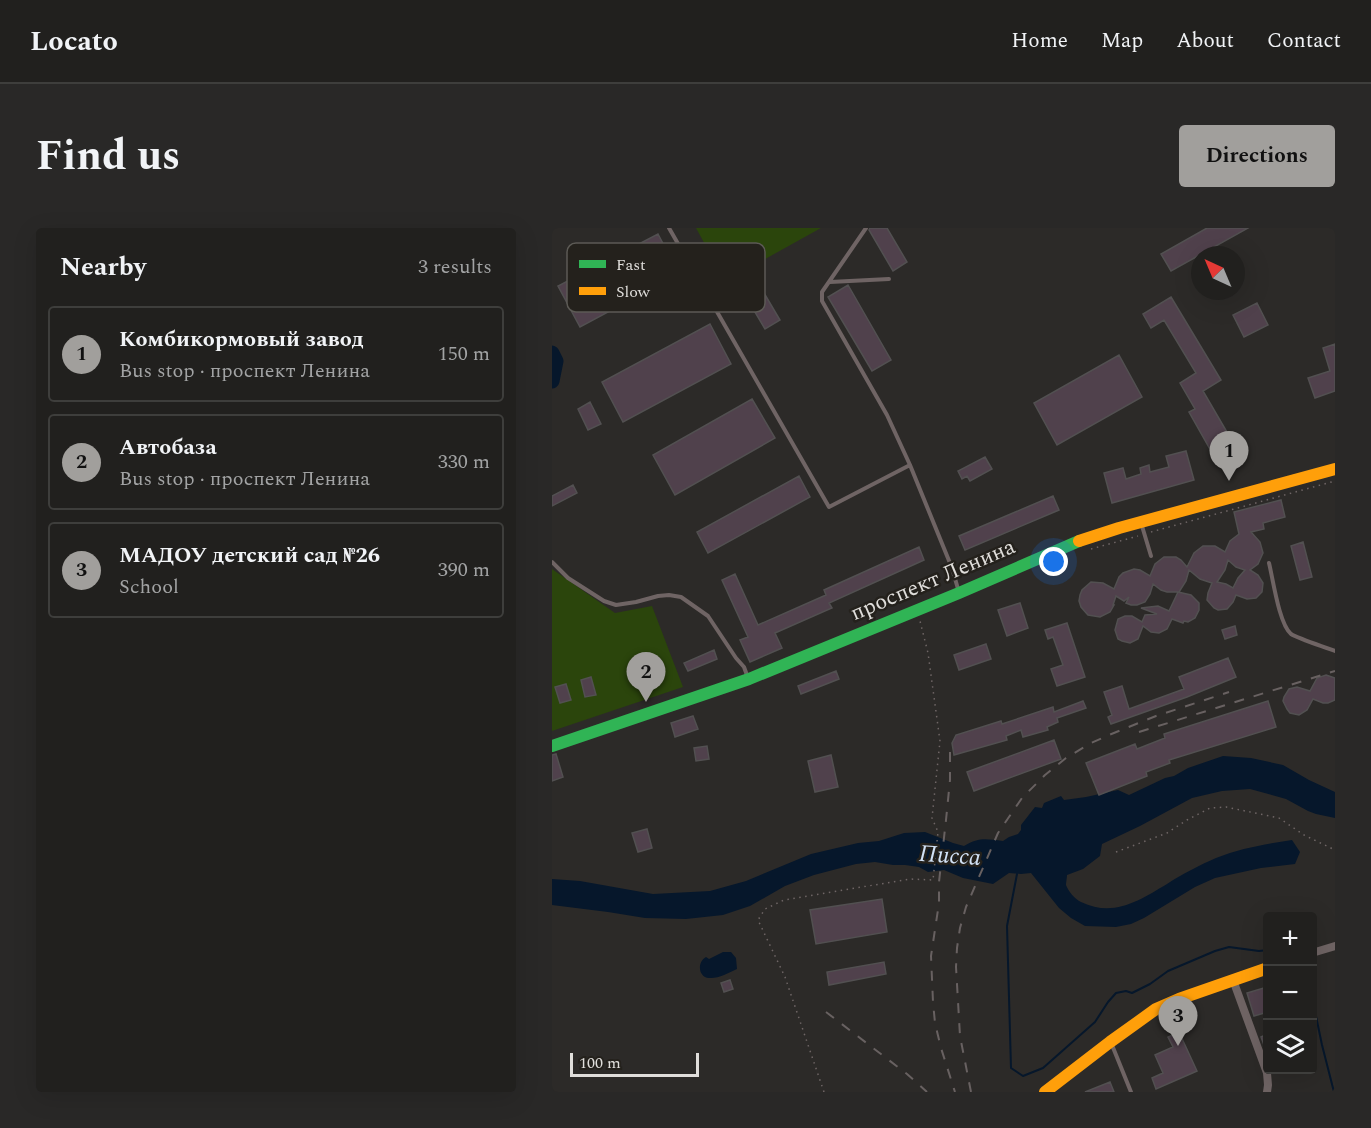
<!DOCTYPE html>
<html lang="en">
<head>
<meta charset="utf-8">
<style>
	body { margin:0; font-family:Spectral,serif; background:#292827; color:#f1f3f6 }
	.controls { position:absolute; right:18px; bottom:18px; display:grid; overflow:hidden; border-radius:6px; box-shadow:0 6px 24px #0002 }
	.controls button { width:54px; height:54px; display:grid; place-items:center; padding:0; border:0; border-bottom:2px solid #3e3e3c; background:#21201e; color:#f1f3f6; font:30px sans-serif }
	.compass { position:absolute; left:639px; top:18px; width:54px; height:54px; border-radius:50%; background:#21201e; box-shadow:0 6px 24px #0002; rotate:316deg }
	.scale { position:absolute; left:18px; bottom:15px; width:129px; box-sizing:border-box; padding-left:6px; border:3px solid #e0dedb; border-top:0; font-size:16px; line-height:21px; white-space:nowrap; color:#e0dedb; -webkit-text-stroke:4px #24211c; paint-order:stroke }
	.you { position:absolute; left:502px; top:334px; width:21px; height:21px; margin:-15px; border:4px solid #fff; border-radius:50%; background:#1a73e8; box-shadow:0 0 0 9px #1a73e833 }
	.badge { display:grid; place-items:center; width:39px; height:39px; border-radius:50%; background:#a19f9c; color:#111; font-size:20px; font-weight:700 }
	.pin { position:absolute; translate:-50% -50px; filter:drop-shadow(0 2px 3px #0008) }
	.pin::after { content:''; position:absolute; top:32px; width:21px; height:18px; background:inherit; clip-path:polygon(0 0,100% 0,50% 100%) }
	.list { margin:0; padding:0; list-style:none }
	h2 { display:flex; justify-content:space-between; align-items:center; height:78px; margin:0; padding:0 24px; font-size:26px }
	h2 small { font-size:20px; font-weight:400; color:#a2a3a4 }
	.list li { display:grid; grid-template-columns:39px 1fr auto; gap:18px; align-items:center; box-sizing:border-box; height:96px; margin:0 12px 12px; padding:0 12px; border:2px solid #3e3e3c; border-radius:6px }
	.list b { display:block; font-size:22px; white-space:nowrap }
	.list p { margin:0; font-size:20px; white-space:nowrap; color:#a2a3a4 }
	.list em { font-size:20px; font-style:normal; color:#a2a3a4 }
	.icon { flex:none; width:33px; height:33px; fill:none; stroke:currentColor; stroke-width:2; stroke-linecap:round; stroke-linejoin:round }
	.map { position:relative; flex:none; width:783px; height:864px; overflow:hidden; border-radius:6px }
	header { display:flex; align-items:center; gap:36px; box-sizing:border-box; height:84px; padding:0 30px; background:#21201e; border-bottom:2px solid #3e3e3c }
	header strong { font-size:28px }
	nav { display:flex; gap:33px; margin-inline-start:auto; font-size:21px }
	.intro { display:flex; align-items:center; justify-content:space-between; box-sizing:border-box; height:144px; padding:0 36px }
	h1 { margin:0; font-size:42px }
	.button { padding:15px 27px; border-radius:6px; background:#a19f9c; color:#111; font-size:21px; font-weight:700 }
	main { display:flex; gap:36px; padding:0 36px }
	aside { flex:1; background:#21201e; border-radius:6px; box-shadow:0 6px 24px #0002 }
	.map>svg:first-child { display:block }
</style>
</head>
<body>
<header>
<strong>Locato</strong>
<nav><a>Home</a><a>Map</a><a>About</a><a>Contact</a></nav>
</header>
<div class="intro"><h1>Find us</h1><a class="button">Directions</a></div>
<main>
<aside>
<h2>Nearby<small>3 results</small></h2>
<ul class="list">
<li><span class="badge">1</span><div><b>Комбикормовый завод</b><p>Bus stop · проспект Ленина</p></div><em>150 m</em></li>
<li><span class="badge">2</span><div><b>Автобаза</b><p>Bus stop · проспект Ленина</p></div><em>330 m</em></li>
<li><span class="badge">3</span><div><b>МАДОУ детский сад №26</b><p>School</p></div><em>390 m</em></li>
</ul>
</aside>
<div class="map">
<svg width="783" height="864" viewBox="0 0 783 864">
	<rect width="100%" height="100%" fill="#2c2a28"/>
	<path fill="#2b450c" d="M 144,0 L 269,0 L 215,30 L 186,50 L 175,51 L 167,42 Z
		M 0,341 L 63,385 L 100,378 L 131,459 L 0,503 Z"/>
	<path fill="#06172b" d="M 671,528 L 699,530 L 731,537 L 757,552 L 783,564 L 783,590 L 764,586 L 756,583 L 734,571 L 698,561 L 670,563 L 640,570 L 588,598 L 550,616 L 548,628 L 531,641 L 515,647 C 515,650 514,654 514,657 C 516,663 523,671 529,674 C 562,690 588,672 615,656 C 630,646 648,637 664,630 C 689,620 714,616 740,612 L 748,624 L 743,636 L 709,640 L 663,650 L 643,659 L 592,690 L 579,696 L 564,699 L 533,698 L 519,690 L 507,680 L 479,645 L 469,646 L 457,645 L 441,656 L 411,650 L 392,642 L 376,644 L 367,639 L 353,637 L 341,637 L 323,634 L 304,636 L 262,647 L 233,658 L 198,678 L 171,687 L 134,691 L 93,690 L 56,684 L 0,677 L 0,651 L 28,653 L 101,666 L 158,663 L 194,653 L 259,626 L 306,615 L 327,613 L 352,605 L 373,604 L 401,615 L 412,618 C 427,609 434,611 451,613 L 457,609 L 466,606 L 469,602 L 469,597 L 483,579 L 490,580 L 492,575 L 509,568 L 512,572 L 534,569 L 566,562 L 577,567 L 613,550 L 622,548 L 636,540 Z
		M 171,724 L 179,724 L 184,730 L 185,741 C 176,745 166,751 157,750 C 146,749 145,734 154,729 L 157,731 Z"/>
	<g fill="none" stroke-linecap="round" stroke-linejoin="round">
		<path stroke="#06172b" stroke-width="2" d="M 465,646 L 455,698 L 459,840 L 471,848 L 491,840 L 543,794 L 556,774 L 564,765 L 574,763 L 580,765 L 598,756 L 616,743 L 663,723 L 677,719 L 707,723 L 716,722
			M 760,769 L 770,817 L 782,864"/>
		<path stroke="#06172b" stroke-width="15" d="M 0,125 L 4,133 L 0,153"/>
	</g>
	<path fill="#50414c" stroke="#525051" stroke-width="1.5" fill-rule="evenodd" d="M 318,0 L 335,0 L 355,34 L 341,43 L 317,2 Z
		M 655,0 L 696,0 L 619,43 L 609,26 Z
		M 106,6 L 127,46 L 28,99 L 6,58 Z
		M 296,57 L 339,132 L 320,143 L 276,69 Z
		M 212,65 L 228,92 L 213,101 L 197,74 Z
		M 619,69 L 669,152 L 651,163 L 679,211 L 659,223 L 637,184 L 643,181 L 628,155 L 644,145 L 612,92 L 599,100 L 591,86 Z
		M 705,75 L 716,97 L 692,109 L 681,87 Z
		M 158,96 L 179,136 L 71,194 L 50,154 Z
		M 783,116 L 783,163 L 763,170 L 756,150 L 778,143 L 771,120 Z
		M 567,127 L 590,169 L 505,217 L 482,175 Z
		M 200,171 L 223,210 L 123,267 L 101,227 Z
		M 38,174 L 49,196 L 36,202 L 26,181 Z
		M 634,223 L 642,252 L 560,275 L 552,245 L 571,240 L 574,251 L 589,246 L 588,240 L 597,237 L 598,244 L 617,239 L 614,228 Z
		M 433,229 L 440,241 L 418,253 L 415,248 L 410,251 L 406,243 Z
		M 247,248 L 258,269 L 156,325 L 145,304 Z
		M 21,257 L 25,265 L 0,278 L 0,268 Z
		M 501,268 L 507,282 L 413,322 L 407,308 Z
		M 729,272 L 733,289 L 711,295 L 712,301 L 699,304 L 708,314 L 711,325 L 706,336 L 698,342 L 706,347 L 711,355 L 710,364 L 704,370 L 695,371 L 684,367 L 681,374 L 675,381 L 666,382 L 662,380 L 655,372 L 656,365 L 660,355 L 648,351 L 637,342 L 634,353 L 627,364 L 615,364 L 609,362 L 601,356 L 598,366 L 593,374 L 585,377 L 579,377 L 574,375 L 577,369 L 572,373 L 564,368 L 561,377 L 562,377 L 558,384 L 548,389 L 536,387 L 529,379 L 527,373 L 528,367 L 530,362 L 539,354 L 551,355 L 562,361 L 567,349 L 571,345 L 582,341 L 588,342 L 598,348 L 603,336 L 612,329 L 624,329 L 629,332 L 635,339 L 642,325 L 651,318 L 663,318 L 673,324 L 678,313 L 687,306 L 682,284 ZM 676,332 L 684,339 L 693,342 L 686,350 L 681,360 L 674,356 L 665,354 L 673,342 Z
		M 751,314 L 760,349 L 748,352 L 739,318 Z
		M 367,319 L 372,332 L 277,375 L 280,380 L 223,405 L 230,420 L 198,434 L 188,412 L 196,409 L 170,352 L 183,346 L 206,397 L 274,367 L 272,362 Z
		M 626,364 L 639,367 L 647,375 L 647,382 L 643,390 L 636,394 L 632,393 L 631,395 L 620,391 L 615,401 L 607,405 L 599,404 L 591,398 L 586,411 L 578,415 L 570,413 L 566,411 L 563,402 L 566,391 L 573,388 L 580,388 L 590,394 L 593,387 L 605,386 L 589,380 L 606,378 L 617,383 Z
		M 468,375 L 476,400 L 455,408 L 446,382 Z
		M 515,395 L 533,449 L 505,458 L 499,441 L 511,437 L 501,409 L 496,411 L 493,402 Z
		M 683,398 L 685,407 L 673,411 L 670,402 Z
		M 434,416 L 439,431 L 407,442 L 402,427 Z
		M 162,422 L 165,431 L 136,443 L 132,435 Z
		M 676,430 L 684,449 L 635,469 L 559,496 L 556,489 L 560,487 L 552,464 L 570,458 L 577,481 L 632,461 L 627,449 Z
		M 284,443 L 287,451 L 249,466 L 246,458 Z
		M 774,447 L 783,450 L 783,472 L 776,475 L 771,475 L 761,471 L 755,482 L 747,487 L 738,485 L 735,481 L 731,473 L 732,469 L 737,461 L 745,459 L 758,463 L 765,450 Z
		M 39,449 L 44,467 L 33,469 L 29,452 Z
		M 14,456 L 19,472 L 8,475 L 3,459 Z
		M 531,473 L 534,480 L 505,490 L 506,494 L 495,499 L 496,502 L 471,509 L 469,502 L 454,508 L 455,512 L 402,527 L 400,515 L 404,507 L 449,493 L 450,496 L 501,479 L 502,484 Z
		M 716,473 L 724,499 L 617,532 L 618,535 L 594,544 L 595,548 L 547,567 L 534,535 L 583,516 L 585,521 L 613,510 L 612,506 Z
		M 141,488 L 146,501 L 123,509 L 119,495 Z
		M 502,512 L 509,531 L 422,563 L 415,544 Z
		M 155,518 L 157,531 L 144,533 L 142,520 Z
		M 4,526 L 11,549 L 0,553 L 0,527 Z
		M 279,527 L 286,559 L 263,564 L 256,533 Z
		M 95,601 L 100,620 L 86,624 L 80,605 Z
		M 330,671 L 335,704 L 264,716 L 258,682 Z
		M 332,734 L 334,746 L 277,757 L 275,744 Z
		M 178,752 L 181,761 L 172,764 L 169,755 Z
		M 712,760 L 716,774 L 716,784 L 702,788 L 695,765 Z
		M 627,804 L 645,843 L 604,861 L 600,850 L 611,845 L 603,827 L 621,819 L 616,809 Z
		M 716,806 L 716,828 L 709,809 Z
		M 558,854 L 562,864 L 533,864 Z"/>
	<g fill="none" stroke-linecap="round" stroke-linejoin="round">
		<path stroke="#6f6666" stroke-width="1.5" stroke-dasharray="1.5 4.5" stroke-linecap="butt" d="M 599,304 L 783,253
			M 539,321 L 586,308
			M 564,624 L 615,605 L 635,592 L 658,580 L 674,579 L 727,590 L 752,607 L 783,622
			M 272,864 L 233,749 L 206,692 L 213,681 L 232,672 L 358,651 L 381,652 L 386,604 L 380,590 L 388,513 L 376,425 L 368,393"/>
		<path stroke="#6f6464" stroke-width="4" d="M 117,0 L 277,279 L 358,237 L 400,340 L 406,361
			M 314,0 L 270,64 L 270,73 L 335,187 L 358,237
			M 278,54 L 337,51
			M 590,298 L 599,328
			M 0,334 L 16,350 L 52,373 L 64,377 L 84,374 L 106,368 L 117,367 L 129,369 L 156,388 L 184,430 L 192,439 L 196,450
			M 717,335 C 721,351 727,396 739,406 C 747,411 773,419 783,423
			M 560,817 L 579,864"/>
		<path stroke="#6f6464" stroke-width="8" d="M 760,725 L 783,718
			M 681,752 L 715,845 L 716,857 L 715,864"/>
		<path stroke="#30b455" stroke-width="12" d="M 0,518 L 197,451 L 407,365 L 527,313"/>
		<path stroke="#ff9f0a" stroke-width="12" d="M 527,313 L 567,300 L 783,241
			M 493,864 L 558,814 L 604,781 L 627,771 L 716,740"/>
		<path stroke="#686161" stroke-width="2" stroke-dasharray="10 10" stroke-linecap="butt" d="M 587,504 L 783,443
			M 398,524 L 398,552 L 394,592 L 387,654 L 387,675 L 379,728 L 381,774 L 383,795 L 389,820 L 403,864
			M 274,784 L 355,846 L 375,864
			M 419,864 L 408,808 L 404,739 L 405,720 L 408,700 L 414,679 L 446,605 L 470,570 L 493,547 L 514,530 L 539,515 L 557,507 L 604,488 L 677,464"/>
	</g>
	<g text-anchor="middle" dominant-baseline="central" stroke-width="5" stroke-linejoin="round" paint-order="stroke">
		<g font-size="22" fill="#e0dedb" stroke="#24211c">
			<text transform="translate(381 352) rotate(-23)">проспект Ленина</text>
		</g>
		<g font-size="24" font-style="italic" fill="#d2e2f6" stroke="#24211c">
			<text transform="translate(398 628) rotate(4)">Писса</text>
		</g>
	</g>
	<rect x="15" y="15" width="198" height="69" rx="9" fill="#24211c" stroke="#5c5a55" stroke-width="1.5"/>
	<rect x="27" y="32" width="27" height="8" fill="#30b455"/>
	<rect x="27" y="59" width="27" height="8" fill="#ff9f0a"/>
	<g font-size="16" fill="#e0dedb">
		<text x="64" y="42">Fast</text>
		<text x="64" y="69">Slow</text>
	</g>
</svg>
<div class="controls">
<button>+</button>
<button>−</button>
<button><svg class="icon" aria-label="layers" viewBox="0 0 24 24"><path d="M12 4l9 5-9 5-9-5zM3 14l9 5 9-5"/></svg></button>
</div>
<svg class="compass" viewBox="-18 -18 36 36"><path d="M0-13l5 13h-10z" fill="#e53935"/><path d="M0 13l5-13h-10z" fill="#a2a3a4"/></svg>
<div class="scale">100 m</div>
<div class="you"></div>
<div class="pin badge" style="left:677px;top:253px">1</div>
<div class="pin badge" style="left:94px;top:474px">2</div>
<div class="pin badge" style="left:626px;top:818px">3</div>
</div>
</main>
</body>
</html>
